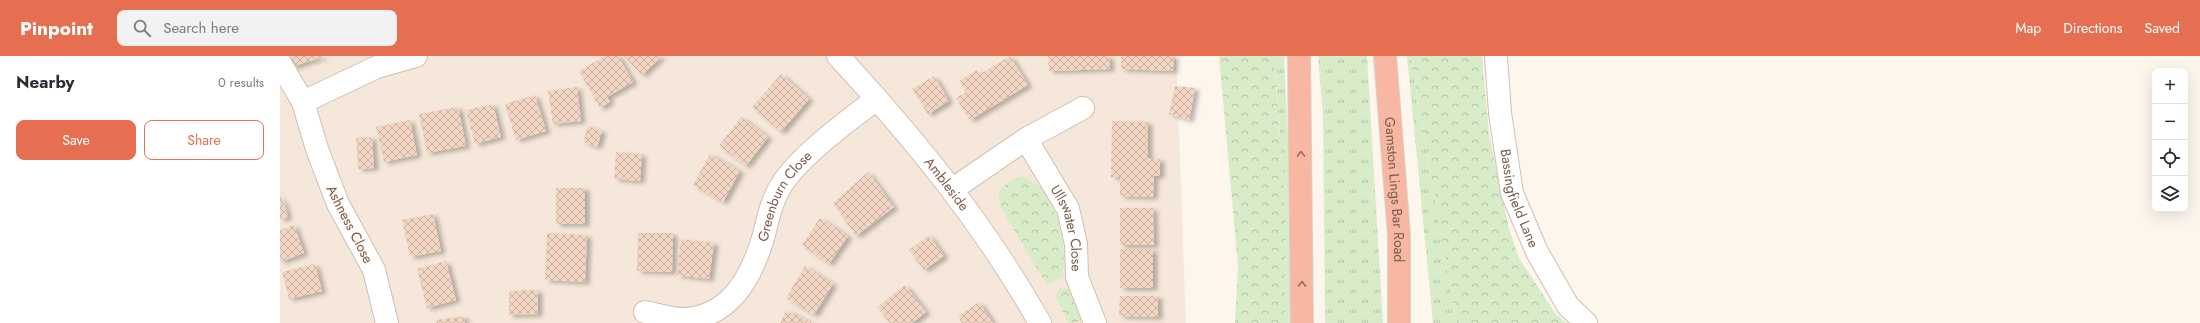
<!DOCTYPE html>
<html lang="en">
<head>
<meta charset="utf-8">
<style>
	body { margin:0; font-family:Jost,sans-serif; background:#f2f2f3; color:#2b2b33 }
	.controls { position:absolute; right:12px; top:12px; display:grid; overflow:hidden; border-radius:8px; box-shadow:0 4px 16px #0002 }
	.controls button { width:36px; height:36px; display:grid; place-items:center; padding:0; border:0; border-bottom:1px solid #e1e1e2; background:#fff; color:#2b2b33; font:20px sans-serif }
	.list { margin:0; padding:0; list-style:none }
	h2 { display:flex; justify-content:space-between; align-items:center; height:52px; margin:0; padding:0 16px; font-size:17px }
	h2 small { font-size:13px; font-weight:400; color:#7c7c81 }
	.actions { display:flex; gap:8px; padding:12px 16px }
	.actions a { flex:1; padding:9px 0; border:1px solid #e76f51; border-radius:8px; text-align:center; font-size:14px; color:#e76f51 }
	.actions .main { background:#e76f51; color:#fff }
	.icon { flex:none; width:22px; height:22px; fill:none; stroke:currentColor; stroke-width:2; stroke-linecap:round; stroke-linejoin:round }
	.map { position:relative; flex:none; width:1920px; height:267px; overflow:hidden }
	header { display:flex; align-items:center; gap:24px; box-sizing:border-box; height:56px; padding:0 20px; background:#e76f51; color:#fff }
	header strong { font-size:19px }
	nav { display:flex; gap:22px; margin-inline-start:auto; font-size:14px }
	.search { width:280px; height:36px; background:#f2f2f3; display:flex; align-items:center; gap:10px; box-sizing:border-box; padding:0 14px; border-radius:8px; color:#7c7c81; font-size:15px }
	main { display:flex }
	aside { flex:1; background:#fff }
	.map>svg:first-child { display:block }
</style>
</head>
<body>
<header>
<strong>Pinpoint</strong>
<div class="search"><svg class="icon" aria-label="search" viewBox="0 0 24 24"><circle cx="10" cy="10" r="6"/><path d="M15 15l6 6"/></svg>Search here</div>
<nav><a>Map</a><a>Directions</a><a>Saved</a></nav>
</header>
<main>
<aside>
<h2>Nearby<small>0 results</small></h2>
<ul class="list">
</ul>
<div class="actions"><a class="main">Save</a><a>Share</a></div>
</aside>
<div class="map">
<svg width="1920" height="267" viewBox="0 0 1920 267">
	<defs>
		<pattern id="grass-tufts" width="24" height="20" patternUnits="userSpaceOnUse"><rect width="24" height="20" fill="#d8ecc9"/><path d="M3 7l-1-3M5 7V3M7 7l1-3M15 17l-1-3M17 17v-4M19 17l1-3" fill="none" stroke="#b4c2a5"/></pattern>
		<pattern id="forest-crowns" width="20" height="18" patternUnits="userSpaceOnUse"><rect width="20" height="18" fill="#d8ecc9"/><path d="M2 6a3 3 0 1 1 6 0M12 15a3 3 0 1 1 6 0" fill="none" stroke="#b4c2a5"/></pattern>
		<pattern id="building-cross-hatch" width="8" height="8" patternUnits="userSpaceOnUse"><rect width="8" height="8" fill="#f3d5c3"/><path d="M0 0l8 8M0 8l8-8" fill="none" stroke="#cab0a1"/></pattern>
		<filter id="shadow"><feDropShadow dx="4.5" dy="2.5" stdDeviation="2" flood-color="#0004"/></filter>
	</defs>
	<rect width="100%" height="100%" fill="#fdf6ec"/>
	<path fill="#f5e8da" d="M 0,0 L 896,0 L 906,267 L 0,267 Z"/>
	<path fill="url(#grass-tufts)" d="M 994,0 L 1004,0 L 1012,159 L 1014,267 L 1005,267 L 1006,164 Z
		M 1038,0 L 1087,0 L 1103,267 L 1045,267 L 1043,61 Z
		M 1127,0 L 1130,0 L 1177,267 L 1153,267 Z"/>
	<path fill="url(#forest-crowns)" d="M 939,0 L 994,0 L 1006,164 L 1005,267 L 955,267 L 958,209 Z
		M 1130,0 L 1202,0 L 1209,78 L 1229,173 L 1239,202 L 1275,257 L 1286,267 L 1177,267 Z
		M 743,120 L 762,131 L 778,163 L 784,196 L 783,220 L 767,229 L 720,151 L 718,136 L 728,126 Z
		M 780,232 L 792,233 L 802,253 L 801,266 L 788,267 L 775,240 Z"/>
	<path fill="url(#building-cross-hatch)" filter="url(#shadow)" d="M 8,0 L 45,0 L 12,11 Z
		M 325,0 L 338,0 L 353,26 L 327,41 L 330,46 L 320,52 L 299,15 Z
		M 344,0 L 380,0 L 381,1 L 362,19 Z
		M 730,0 L 748,29 L 690,64 L 676,42 L 686,36 L 679,25 L 697,14 L 699,19 Z
		M 768,0 L 829,0 L 830,13 L 769,15 Z
		M 841,0 L 894,0 L 893,15 L 841,13 Z
		M 501,18 L 529,43 L 501,76 L 472,51 Z
		M 654,20 L 669,45 L 648,58 L 632,33 Z
		M 895,30 L 915,32 L 909,64 L 889,58 Z
		M 297,31 L 301,65 L 273,68 L 268,35 Z
		M 255,39 L 266,75 L 236,84 L 225,48 Z
		M 213,48 L 221,81 L 195,88 L 186,54 Z
		M 178,51 L 186,90 L 147,97 L 139,58 Z
		M 461,61 L 488,81 L 466,110 L 439,90 Z
		M 130,64 L 137,99 L 104,106 L 96,71 Z
		M 832,65 L 868,66 L 868,102 L 880,103 L 880,120 L 874,120 L 873,141 L 840,140 L 840,121 L 831,121 Z
		M 308,70 L 322,75 L 317,91 L 303,86 Z
		M 92,81 L 94,112 L 78,113 L 76,82 Z
		M 336,96 L 362,98 L 360,125 L 334,123 Z
		M 430,98 L 460,115 L 443,146 L 413,129 Z
		M 588,116 L 614,151 L 576,180 L 553,147 Z
		M 276,132 L 305,132 L 305,168 L 276,168 Z
		M 0,137 L 8,161 L 0,164 Z
		M 840,152 L 873,152 L 874,189 L 840,189 Z
		M 153,158 L 161,195 L 130,201 L 122,164 Z
		M 540,162 L 568,180 L 549,208 L 522,189 Z
		M 14,169 L 24,197 L 0,206 L 0,174 Z
		M 267,177 L 307,179 L 305,226 L 265,224 Z
		M 358,177 L 393,177 L 392,216 L 357,215 Z
		M 649,179 L 664,200 L 644,214 L 629,194 Z
		M 401,183 L 434,187 L 429,223 L 397,219 Z
		M 840,193 L 873,193 L 873,232 L 840,232 Z
		M 166,205 L 176,244 L 147,252 L 137,213 Z
		M 35,208 L 42,235 L 9,243 L 2,216 Z
		M 525,210 L 553,228 L 534,259 L 506,242 Z
		M 625,229 L 646,256 L 632,267 L 610,267 L 597,251 Z
		M 258,234 L 258,258 L 229,259 L 229,235 Z
		M 840,240 L 878,240 L 878,261 L 839,260 Z
		M 699,246 L 713,267 L 682,267 L 678,260 Z
		M 506,254 L 532,267 L 500,267 Z
		M 184,260 L 185,267 L 156,267 L 156,264 Z"/>
	<g fill="none" stroke-linecap="round" stroke-linejoin="round">
		<defs>
			<g id="street">
				<path id="s1" d="M 1216,0 L 1220,57 L 1232,137 L 1257,196 L 1288,250 L 1306,267"/>
				<path d="M 0,7 L 23,46"/>
				<path id="s2" d="M 746,83 L 788,153 L 796,188 L 797,221 L 815,267"/>
				<path d="M 673,133 L 746,83 L 803,52"/>
				<path id="s3" d="M 365,256 C 377,258 391,263 404,263 C 450,261 471,222 483,182 C 488,164 491,145 502,128 C 521,99 568,64 597,43"/>
				<path d="M 107,267 L 94,214 L 58,148 L 37,93 L 23,46 L 97,11 L 136,0"/>
			</g>
			<g id="secondary">
				<path id="s4" d="M 558,0 C 634,82 705,169 760,267"/>
			</g>
			<g id="highway">
				<path d="M 1019,0 L 1022,267"/>
				<path id="s5" d="M 1105,0 L 1119,179 L 1119,267"/>
			</g>
		</defs>
		<use href="#street" stroke="#d1beb0" stroke-width="24"/>
		<use href="#secondary" stroke="#d6c0b0" stroke-width="24"/>
		<use href="#highway" stroke="#dad1cd" stroke-width="24"/>
		<use href="#street" stroke="#fff" stroke-width="22"/>
		<use href="#secondary" stroke="#fff" stroke-width="22"/>
		<use href="#highway" stroke="#f7b7a3" stroke-width="22"/>
	</g>
	<defs><path id="oneway-chevron" d="M-2-3.5L2.5 0L-2 3.5" fill="none" stroke-width="1.6" stroke-linecap="round" stroke-linejoin="round"/></defs>
	<g stroke="#936e5e">
		<use href="#oneway-chevron" transform="translate(1021 98) rotate(-91)"/>
		<use href="#oneway-chevron" transform="translate(1022 228) rotate(-90)"/>
	</g>
	<g text-anchor="middle" dominant-baseline="central" stroke-width="3" stroke-linejoin="round" paint-order="stroke">
		<g font-size="14" fill="#7a5c4d" stroke="#fffaf3">
			<text stroke="none"><textPath href="#s4" startOffset="168">Ambleside</textPath></text>
			<text stroke="none"><textPath href="#s5" startOffset="134">Gamston Lings Bar Road</textPath></text>
			<text stroke="none"><textPath href="#s1" startOffset="145">Bassingfield Lane</textPath></text>
			<text stroke="none"><textPath href="#s3" startOffset="209">Greenburn Close</textPath></text>
			<text transform="translate(70 168) rotate(63)">Ashness Close</text>
			<text stroke="none"><textPath href="#s2" startOffset="100">Ullswater Close</textPath></text>
		</g>
	</g>
</svg>
<div class="controls">
<button>+</button>
<button>−</button>
<button><svg class="icon" aria-label="locate" viewBox="0 0 24 24"><circle cx="12" cy="12" r="6"/><path d="M12 2v4M12 18v4M2 12h4M18 12h4"/></svg></button>
<button><svg class="icon" aria-label="layers" viewBox="0 0 24 24"><path d="M12 4l9 5-9 5-9-5zM3 14l9 5 9-5"/></svg></button>
</div>
</div>
</main>
</body>
</html>
